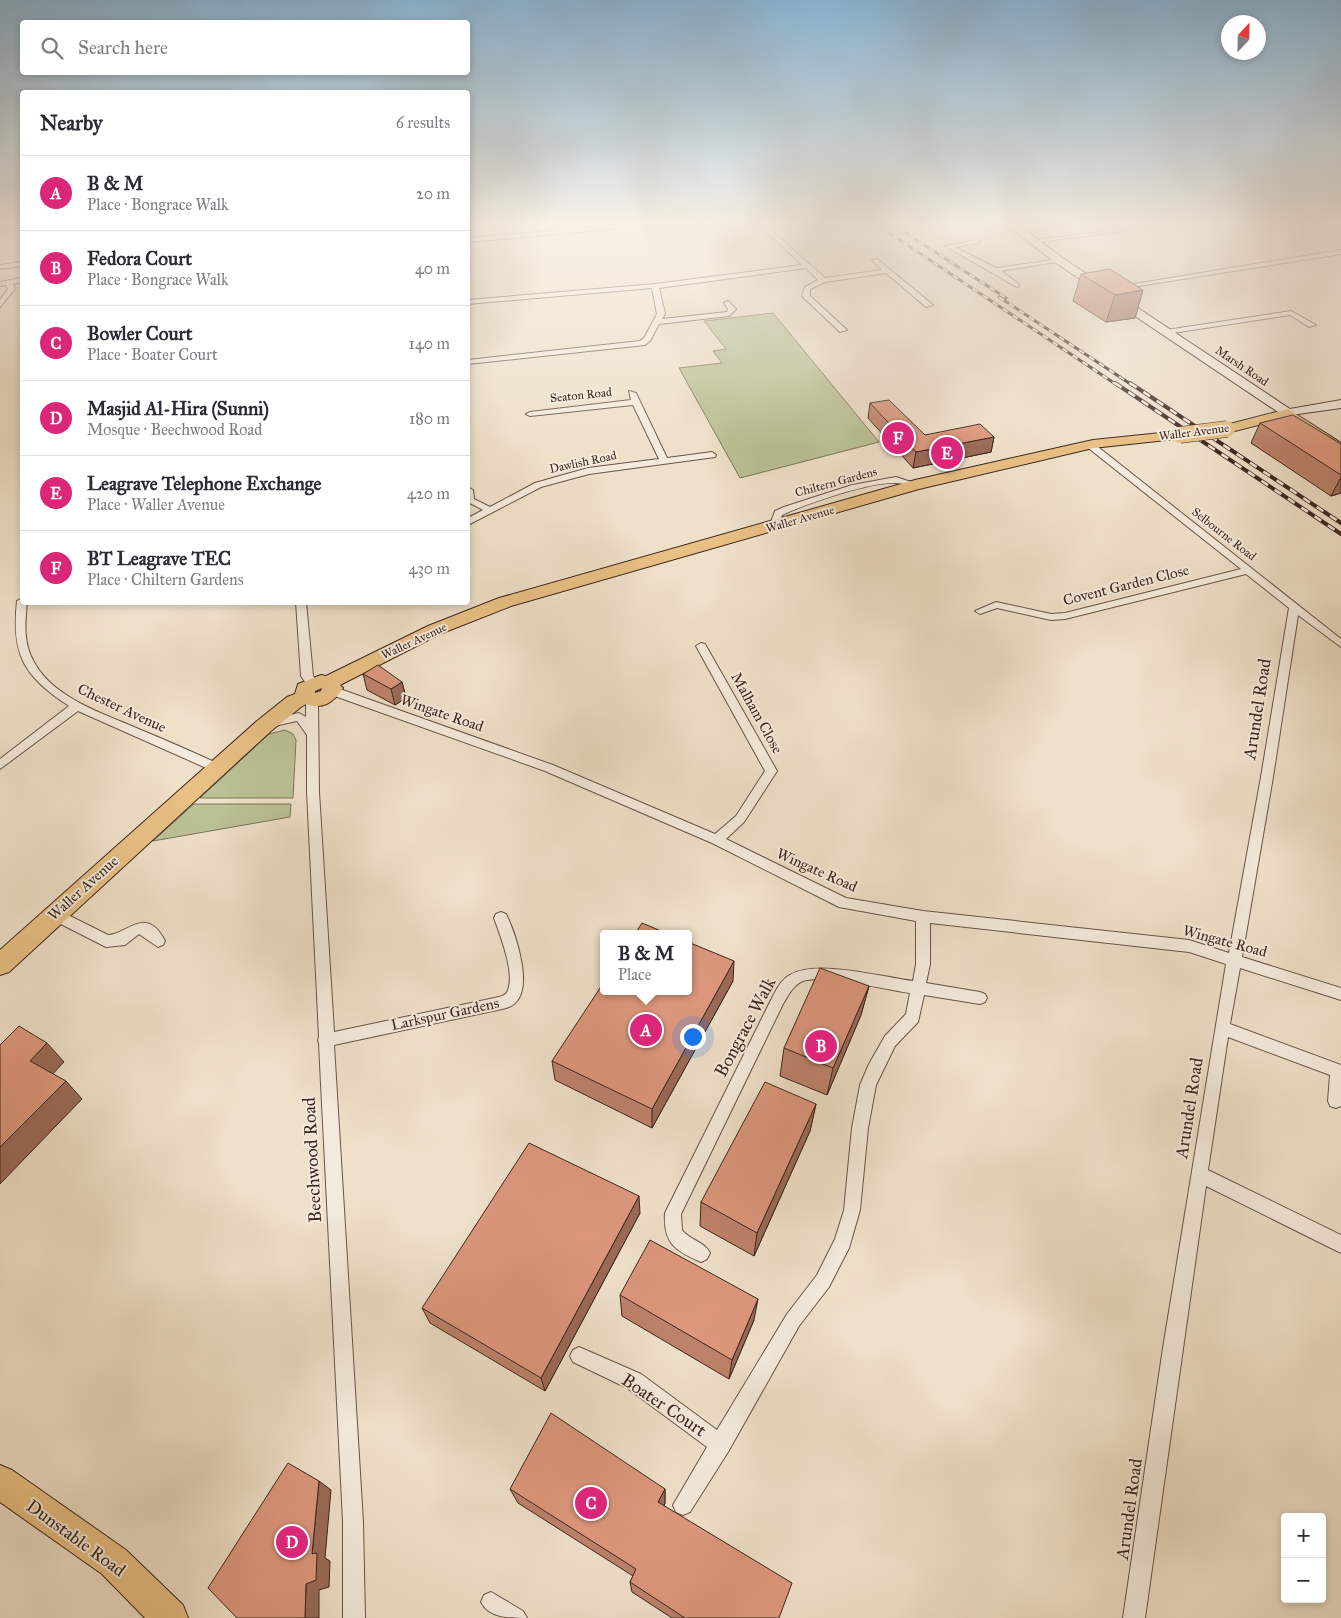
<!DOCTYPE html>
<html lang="en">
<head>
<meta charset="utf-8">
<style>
	body { margin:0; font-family:"IM FELL Great Primer",serif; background:#f2f2f3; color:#2b2b33 }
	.controls { position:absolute; right:15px; bottom:15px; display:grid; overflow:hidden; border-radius:5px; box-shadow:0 2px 8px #0003 }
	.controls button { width:45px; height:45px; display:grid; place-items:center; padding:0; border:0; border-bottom:1px solid #e1e1e2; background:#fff; color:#2b2b33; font:25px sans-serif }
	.compass { position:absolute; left:1221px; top:15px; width:45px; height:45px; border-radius:50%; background:#fff; box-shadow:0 2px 8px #0003; rotate:22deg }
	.you { position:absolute; left:692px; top:1036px; width:18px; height:18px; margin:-12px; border:4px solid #fff; border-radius:50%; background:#1a73e8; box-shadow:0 0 0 8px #1a73e833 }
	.badge { display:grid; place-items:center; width:32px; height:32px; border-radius:50%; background:#db2777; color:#fff; font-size:16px; font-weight:700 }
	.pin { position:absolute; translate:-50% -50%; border:2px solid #fff; box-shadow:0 1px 5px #0006 }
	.popup { position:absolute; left:600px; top:930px; width:92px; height:65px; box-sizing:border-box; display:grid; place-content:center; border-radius:5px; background:#fff; filter:drop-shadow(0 1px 4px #0005); font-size:16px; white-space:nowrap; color:#7c7c81 }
	.popup b { font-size:19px; color:#2b2b33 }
	.popup::after { content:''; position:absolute; left:50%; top:100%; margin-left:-10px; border:10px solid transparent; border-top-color:#fff }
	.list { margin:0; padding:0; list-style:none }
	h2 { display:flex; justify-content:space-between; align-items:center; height:65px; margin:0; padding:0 20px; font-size:21px }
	h2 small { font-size:16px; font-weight:400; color:#7c7c81 }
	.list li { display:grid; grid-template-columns:32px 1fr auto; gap:15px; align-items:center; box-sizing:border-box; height:75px; padding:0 20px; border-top:1px solid #e1e1e2 }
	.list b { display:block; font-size:19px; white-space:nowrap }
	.list p { margin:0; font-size:16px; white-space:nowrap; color:#7c7c81 }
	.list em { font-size:16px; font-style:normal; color:#7c7c81 }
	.icon { flex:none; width:28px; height:28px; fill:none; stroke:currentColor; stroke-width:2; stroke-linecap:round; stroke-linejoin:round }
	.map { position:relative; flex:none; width:1341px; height:1618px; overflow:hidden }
	.search { position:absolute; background:#fff; box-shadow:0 2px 8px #0003; left:20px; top:20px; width:450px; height:55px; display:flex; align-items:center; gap:12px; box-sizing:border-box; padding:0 18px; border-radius:5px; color:#7c7c81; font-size:19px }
	.panel { position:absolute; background:#fff; box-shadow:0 2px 8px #0003; left:20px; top:90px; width:450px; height:515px; border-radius:5px }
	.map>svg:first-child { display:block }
</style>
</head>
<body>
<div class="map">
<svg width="1341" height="1618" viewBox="0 0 1341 1618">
	<rect width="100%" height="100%" fill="#efe0c9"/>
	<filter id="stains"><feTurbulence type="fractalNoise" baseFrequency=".004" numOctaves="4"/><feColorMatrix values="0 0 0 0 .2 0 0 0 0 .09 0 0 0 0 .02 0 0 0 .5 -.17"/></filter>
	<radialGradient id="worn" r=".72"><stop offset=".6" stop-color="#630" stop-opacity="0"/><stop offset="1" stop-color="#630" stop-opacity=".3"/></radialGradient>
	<path fill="#bac296" stroke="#7b745a" d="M 773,313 L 879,442 L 740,478 L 679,368 L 722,363 L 713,351 L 726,349 L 704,321 Z
		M 285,730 L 293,734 L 296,740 L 293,798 L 200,798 L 269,734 Z
		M 194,804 L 291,804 L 290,817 L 153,841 Z"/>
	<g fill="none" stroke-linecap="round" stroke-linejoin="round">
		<defs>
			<path id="street" d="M 650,222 L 670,222 L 667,224 L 468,242 L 468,238 Z
				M 756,222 L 762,222 L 825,278 L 882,270 L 872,260 L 877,259 L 933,305 L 926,307 L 886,273 L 825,282 L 810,289 L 810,296 L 847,330 L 840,332 L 802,296 L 805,287 L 818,280 L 806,268 L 659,288 L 665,314 L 662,319 L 727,312 L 728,309 L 724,303 L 728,301 L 736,309 L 729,316 L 659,324 L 650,341 L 645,345 L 468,364 L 468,360 L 640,341 L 644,338 L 657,314 L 652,288 L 468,304 L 468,300 L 655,284 L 802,265 Z
				M 940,222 L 946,222 L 948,224 L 945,226 Z
				M 1174,222 L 1190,222 L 1032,243 L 1029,241 Z
				M 0,228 L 16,230 L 0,232 Z
				M 977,240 L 980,242 L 979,243 L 955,247 L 996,268 L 1060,259 L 1063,261 L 1001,271 L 1019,284 L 1019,286 L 1017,287 L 945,246 Z
				M 1341,250 L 1341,254 L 1119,289 L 1116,287 Z
				M 22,262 L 22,266 L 0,269 L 0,265 Z
				M 22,278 L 22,282 L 13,284 L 15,289 L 0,307 L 0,300 L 8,289 L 6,285 L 0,286 L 0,282 Z
				M 1291,311 L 1316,325 L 1309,327 L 1290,315 L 1166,334 L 1162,332 L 1166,330 Z
				M 629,391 L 636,393 L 667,458 L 712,452 L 716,455 L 715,457 L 589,474 L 541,487 L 468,525 L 468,518 L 483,510 L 468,502 L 468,487 L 473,490 L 474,499 L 490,507 L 535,483 L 588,468 L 659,459 L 633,405 L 530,416 L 526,414 L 530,412 L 631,400 Z
				M 1087,443 L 1093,443 L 1341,639 L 1341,647 L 1298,615 L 1273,777 L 1242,957 L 1341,988 L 1341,1000 L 1240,968 L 1230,1024 L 1341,1065 L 1341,1106 L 1336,1108 L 1330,1106 L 1328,1101 L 1330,1075 L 1228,1037 L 1208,1170 L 1341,1235 L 1341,1253 L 1206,1186 L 1145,1618 L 1123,1618 L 1163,1348 L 1226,964 L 1189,952 L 930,923 L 930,964 L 926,983 L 980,992 L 985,994 L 987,998 L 985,1002 L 980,1004 L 924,995 L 918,1022 L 895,1046 L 876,1085 L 868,1128 L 860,1210 L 849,1248 L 829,1287 L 799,1326 L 728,1452 L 690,1512 L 683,1515 L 676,1512 L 673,1505 L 707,1447 L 627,1388 L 573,1362 L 570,1356 L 573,1350 L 579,1347 L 641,1374 L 717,1430 L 787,1314 L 817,1275 L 835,1239 L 844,1210 L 852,1128 L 860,1085 L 869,1064 L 885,1036 L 906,1014 L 910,993 C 887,990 823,974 803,981 C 793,985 788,996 783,1004 L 681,1214 L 682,1230 C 690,1240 705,1242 710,1253 L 707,1259 L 701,1262 C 675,1251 663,1243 665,1213 L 773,996 C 777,988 782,979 790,975 C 815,959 882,977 913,981 L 916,964 L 916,921 L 839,907 L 712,843 L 545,771 L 329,694 L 327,691 L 333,687 L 337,688 L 553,765 L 715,834 L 736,816 L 765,771 L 696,646 L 701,643 L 705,644 L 777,771 L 744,822 L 726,839 L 846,898 L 923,911 L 1189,940 L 1229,953 L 1261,777 L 1289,608 L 1246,574 L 1065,619 L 1051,620 L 997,608 L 980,614 L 975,611 L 996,602 L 1051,614 L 1065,613 L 1241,569 L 1087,447 Z
				M 896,477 L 920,485 L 915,488 C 909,486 902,483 896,483 C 872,481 805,504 782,515 L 777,529 L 774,530 L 769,527 L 775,511 L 784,507 L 852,485 Z
				M 22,598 L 22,602 L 27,602 C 25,623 23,643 34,662 C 54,699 105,714 141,730 C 168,741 195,753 221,765 L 223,768 L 221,771 L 213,771 L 78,711 L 0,769 L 0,759 L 69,706 C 24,676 11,656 17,601 Z
				M 296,602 L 306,602 L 313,676 L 318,683 L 312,687 L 308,686 L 301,676 Z
				M 312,696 L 318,700 L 319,792 L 334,1032 L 499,997 C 503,996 507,994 508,990 C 515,972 500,935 494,918 L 496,914 L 501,912 L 506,914 C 515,932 533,985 516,1002 C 513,1006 507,1008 502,1009 L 334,1045 L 363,1522 L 365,1618 L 343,1618 L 343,1522 L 319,1044 L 318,1040 L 319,1037 L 307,792 L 307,735 L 297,721 L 270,727 L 264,723 L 266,720 L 299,713 L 306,717 L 306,700 Z
				M 54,908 L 108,935 C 127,935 146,904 165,941 L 163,945 L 158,947 L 139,934 L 125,945 L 106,947 L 49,918 L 47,914 L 49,910 Z
				M 491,1592 L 523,1611 L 527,1618 C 509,1618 489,1618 481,1602 L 484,1595 Z"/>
			<path id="secondary" d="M 1003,222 L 1014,222 L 1064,259 L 1290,409 L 1341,400 L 1341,408 L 1284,416 L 1056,263 Z"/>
			<path id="primary" d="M 1288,409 L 1341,443 L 1341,454 L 1336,453 L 1286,418 L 1227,433 L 1220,429 L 1222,426 Z
				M 1180,431 L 1187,435 L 1185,438 L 1093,448 L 919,489 L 511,606 L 440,634 L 340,685 L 343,688 C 334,702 323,710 306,704 L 301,707 L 271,731 L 9,972 L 0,975 L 0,950 L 257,721 L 287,697 L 295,694 L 298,684 L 321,675 L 326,676 L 428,626 L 499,598 L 915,480 L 1093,440 ZM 322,688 L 321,691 L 315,693 L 315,691 Z
				M 0,1465 L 12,1470 L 126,1550 L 183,1605 L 188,1618 L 145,1618 L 102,1574 L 0,1502 Z"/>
		</defs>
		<use href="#street" stroke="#695449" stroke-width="2"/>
		<use href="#secondary" stroke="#3c261e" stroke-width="2"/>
		<use href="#primary" stroke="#3c261e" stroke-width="2"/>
		<use href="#street" fill="#f5ebdc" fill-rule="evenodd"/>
		<use href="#secondary" fill="#f5ebdc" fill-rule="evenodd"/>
		<use href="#primary" fill="#e8c084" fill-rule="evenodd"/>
		<defs>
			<path id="rail-far1" d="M 873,222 L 1117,385
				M 889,222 L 1006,298
				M 999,297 L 1132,385"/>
			<path id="rail" d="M 1115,383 L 1341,534
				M 1130,383 L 1341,523"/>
		</defs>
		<use href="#rail-far1" stroke="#3c261e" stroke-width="3"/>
		<use href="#rail" stroke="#3c261e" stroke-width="4"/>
		<use href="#rail-far1" stroke="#f5ebdc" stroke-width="2" stroke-dasharray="6" stroke-linecap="butt"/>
		<use href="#rail" stroke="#f5ebdc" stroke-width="2.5" stroke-dasharray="8" stroke-linecap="butt"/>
		<defs>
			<path id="primary-bridge" d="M 1180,435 L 1227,429"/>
		</defs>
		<use href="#primary-bridge" stroke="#3c261e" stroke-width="17" stroke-linecap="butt"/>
		<use href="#primary-bridge" stroke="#e8c084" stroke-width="16"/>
	</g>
	<path fill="#bd826b" stroke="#3c261e" d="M 1081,274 L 1143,290 L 1135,318 L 1106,322 L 1073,301 Z
		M 870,403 L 925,435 L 994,437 L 991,452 L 913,468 L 868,418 Z
		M 1260,423 L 1341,444 L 1341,493 L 1331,496 L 1251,443 Z
		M 363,674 L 402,682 L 406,698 L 395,705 L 367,690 Z
		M 733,981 L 652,1128 L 555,1080 L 552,1061 Z
		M 869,986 L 861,1015 L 827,1095 L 780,1076 L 784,1048 Z
		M 816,1104 L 810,1131 L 754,1256 L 700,1226 L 701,1202 Z
		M 640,1213 L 545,1391 L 430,1323 L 422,1308 Z
		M 620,1295 L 754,1320 L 729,1379 L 622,1316 Z
		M 510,1489 L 665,1489 L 665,1503 L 664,1506 L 779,1618 L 672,1618 L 632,1592 L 630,1582 L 633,1576 L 518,1503 Z"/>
	<path fill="#9a6a57" stroke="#3c261e" d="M 1143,290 L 1135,318 L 1106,322 L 1115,295 Z
		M 994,437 L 991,452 L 913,468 L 916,452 Z
		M 1341,477 L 1341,493 L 1331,496 Z
		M 402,682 L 406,698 L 395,705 L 391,689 Z
		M 734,961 L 733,981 L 652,1128 L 652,1109 Z
		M 869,986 L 861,1015 L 827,1095 L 833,1068 Z
		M 47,1043 L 64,1062 L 47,1080 L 30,1061 Z
		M 66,1081 L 82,1099 L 0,1184 L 0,1147 Z
		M 816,1104 L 810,1131 L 754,1256 L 757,1233 Z
		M 639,1196 L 640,1213 L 545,1391 L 541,1378 Z
		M 758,1299 L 754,1320 L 729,1379 L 732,1360 Z
		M 319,1481 L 331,1490 L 325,1558 L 330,1561 L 329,1587 L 319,1590 L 319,1618 L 305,1618 L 306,1584 L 312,1554 Z
		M 665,1489 L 665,1503 L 659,1516 L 658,1502 Z"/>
	<path fill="#dc977c" stroke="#3c261e" d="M 1110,269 L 1143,290 L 1115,295 L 1081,274 Z
		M 889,400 L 925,435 L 980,424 L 994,437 L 916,452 L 870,403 Z
		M 1293,415 L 1341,444 L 1341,475 L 1260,423 Z
		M 378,665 L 402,682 L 391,689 L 363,674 Z
		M 642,923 L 668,934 L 635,934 Z
		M 688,942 L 734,961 L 652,1109 L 552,1061 L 604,982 L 604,991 L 688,991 Z
		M 820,968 L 869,986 L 833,1068 L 784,1048 Z
		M 19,1026 L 47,1043 L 30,1061 L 66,1081 L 0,1147 L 0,1045 Z
		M 765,1082 L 816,1104 L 757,1233 L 701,1202 Z
		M 529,1143 L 639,1196 L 541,1378 L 422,1308 Z
		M 650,1240 L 758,1299 L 732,1360 L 620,1295 Z
		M 551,1413 L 665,1489 L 658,1502 L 792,1583 L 779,1618 L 685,1618 L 630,1582 L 636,1569 L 510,1489 Z
		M 288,1463 L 319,1481 L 312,1554 L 317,1553 L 316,1580 L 306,1584 L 305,1618 L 237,1618 L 208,1588 Z"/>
	<linearGradient id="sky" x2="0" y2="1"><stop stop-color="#8ab7d8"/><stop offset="0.5" stop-color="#f8f1e7"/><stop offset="1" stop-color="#f8f1e7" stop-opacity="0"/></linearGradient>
	<rect width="1341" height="448" fill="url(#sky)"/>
	<g text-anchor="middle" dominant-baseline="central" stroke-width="4" stroke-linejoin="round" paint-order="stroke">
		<g font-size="12" fill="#3c261e" stroke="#f5ebdc">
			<text transform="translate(1242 366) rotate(34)">Marsh Road</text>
			<text transform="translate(581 395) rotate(-6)">Seaton Road</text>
			<text transform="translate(1194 432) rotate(-7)">Waller Avenue</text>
			<text transform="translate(583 462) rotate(-12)">Dawlish Road</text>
			<text transform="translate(836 482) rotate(-15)">Chiltern Gardens</text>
			<text transform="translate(800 519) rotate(-16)">Waller Avenue</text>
			<text transform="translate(1224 534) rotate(38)">Selbourne Road</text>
			<text transform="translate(414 641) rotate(-25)">Waller Avenue</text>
		</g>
		<g font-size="15" fill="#3c261e" stroke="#f5ebdc">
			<text transform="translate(1126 585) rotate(-14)">Covent Garden Close</text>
			<text transform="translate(122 708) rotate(25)">Chester Avenue</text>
			<text transform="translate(442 713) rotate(19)">Wingate Road</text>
			<text transform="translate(757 713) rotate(61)">Malham Close</text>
			<text transform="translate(817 870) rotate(24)">Wingate Road</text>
			<text transform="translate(83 888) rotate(-42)">Waller Avenue</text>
			<text transform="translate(1225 941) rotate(15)">Wingate Road</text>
			<text transform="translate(445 1014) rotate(-12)">Larkspur Gardens</text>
		</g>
		<g font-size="18" fill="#3c261e" stroke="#f5ebdc">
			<text transform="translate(1257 709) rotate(-81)">Arundel Road</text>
			<text transform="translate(745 1027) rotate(-62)">Bongrace Walk</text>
			<text transform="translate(1189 1108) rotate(-81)">Arundel Road</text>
			<text transform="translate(312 1160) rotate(-93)">Beechwood Road</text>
			<text transform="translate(664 1405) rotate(34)">Boater Court</text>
			<text transform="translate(1129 1509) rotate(-82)">Arundel Road</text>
			<text transform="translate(76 1538) rotate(36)">Dunstable Road</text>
		</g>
	</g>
	<rect width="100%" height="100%" filter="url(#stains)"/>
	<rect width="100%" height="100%" fill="url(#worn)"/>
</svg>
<div class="controls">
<button>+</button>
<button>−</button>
</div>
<svg class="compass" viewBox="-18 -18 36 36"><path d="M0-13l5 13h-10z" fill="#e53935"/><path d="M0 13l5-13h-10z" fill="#7c7c81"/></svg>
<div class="you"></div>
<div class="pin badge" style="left:646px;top:1030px">A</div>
<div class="popup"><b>B &amp; M</b>Place</div>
<div class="pin badge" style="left:821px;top:1046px">B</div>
<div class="pin badge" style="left:591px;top:1503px">C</div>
<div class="pin badge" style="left:292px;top:1542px">D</div>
<div class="pin badge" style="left:947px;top:453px">E</div>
<div class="pin badge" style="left:898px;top:438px">F</div>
<div class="search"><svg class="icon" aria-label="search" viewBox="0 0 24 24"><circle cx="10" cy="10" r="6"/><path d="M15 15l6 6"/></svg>Search here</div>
<section class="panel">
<h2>Nearby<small>6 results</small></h2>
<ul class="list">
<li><span class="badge">A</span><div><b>B &amp; M</b><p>Place · Bongrace Walk</p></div><em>20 m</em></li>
<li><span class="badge">B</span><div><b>Fedora Court</b><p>Place · Bongrace Walk</p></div><em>40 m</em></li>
<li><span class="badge">C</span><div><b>Bowler Court</b><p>Place · Boater Court</p></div><em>140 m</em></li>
<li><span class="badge">D</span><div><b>Masjid Al-Hira (Sunni)</b><p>Mosque · Beechwood Road</p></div><em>180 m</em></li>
<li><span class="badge">E</span><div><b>Leagrave Telephone Exchange</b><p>Place · Waller Avenue</p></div><em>420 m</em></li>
<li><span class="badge">F</span><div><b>BT Leagrave TEC</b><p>Place · Chiltern Gardens</p></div><em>430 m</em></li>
</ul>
</section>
</div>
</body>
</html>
